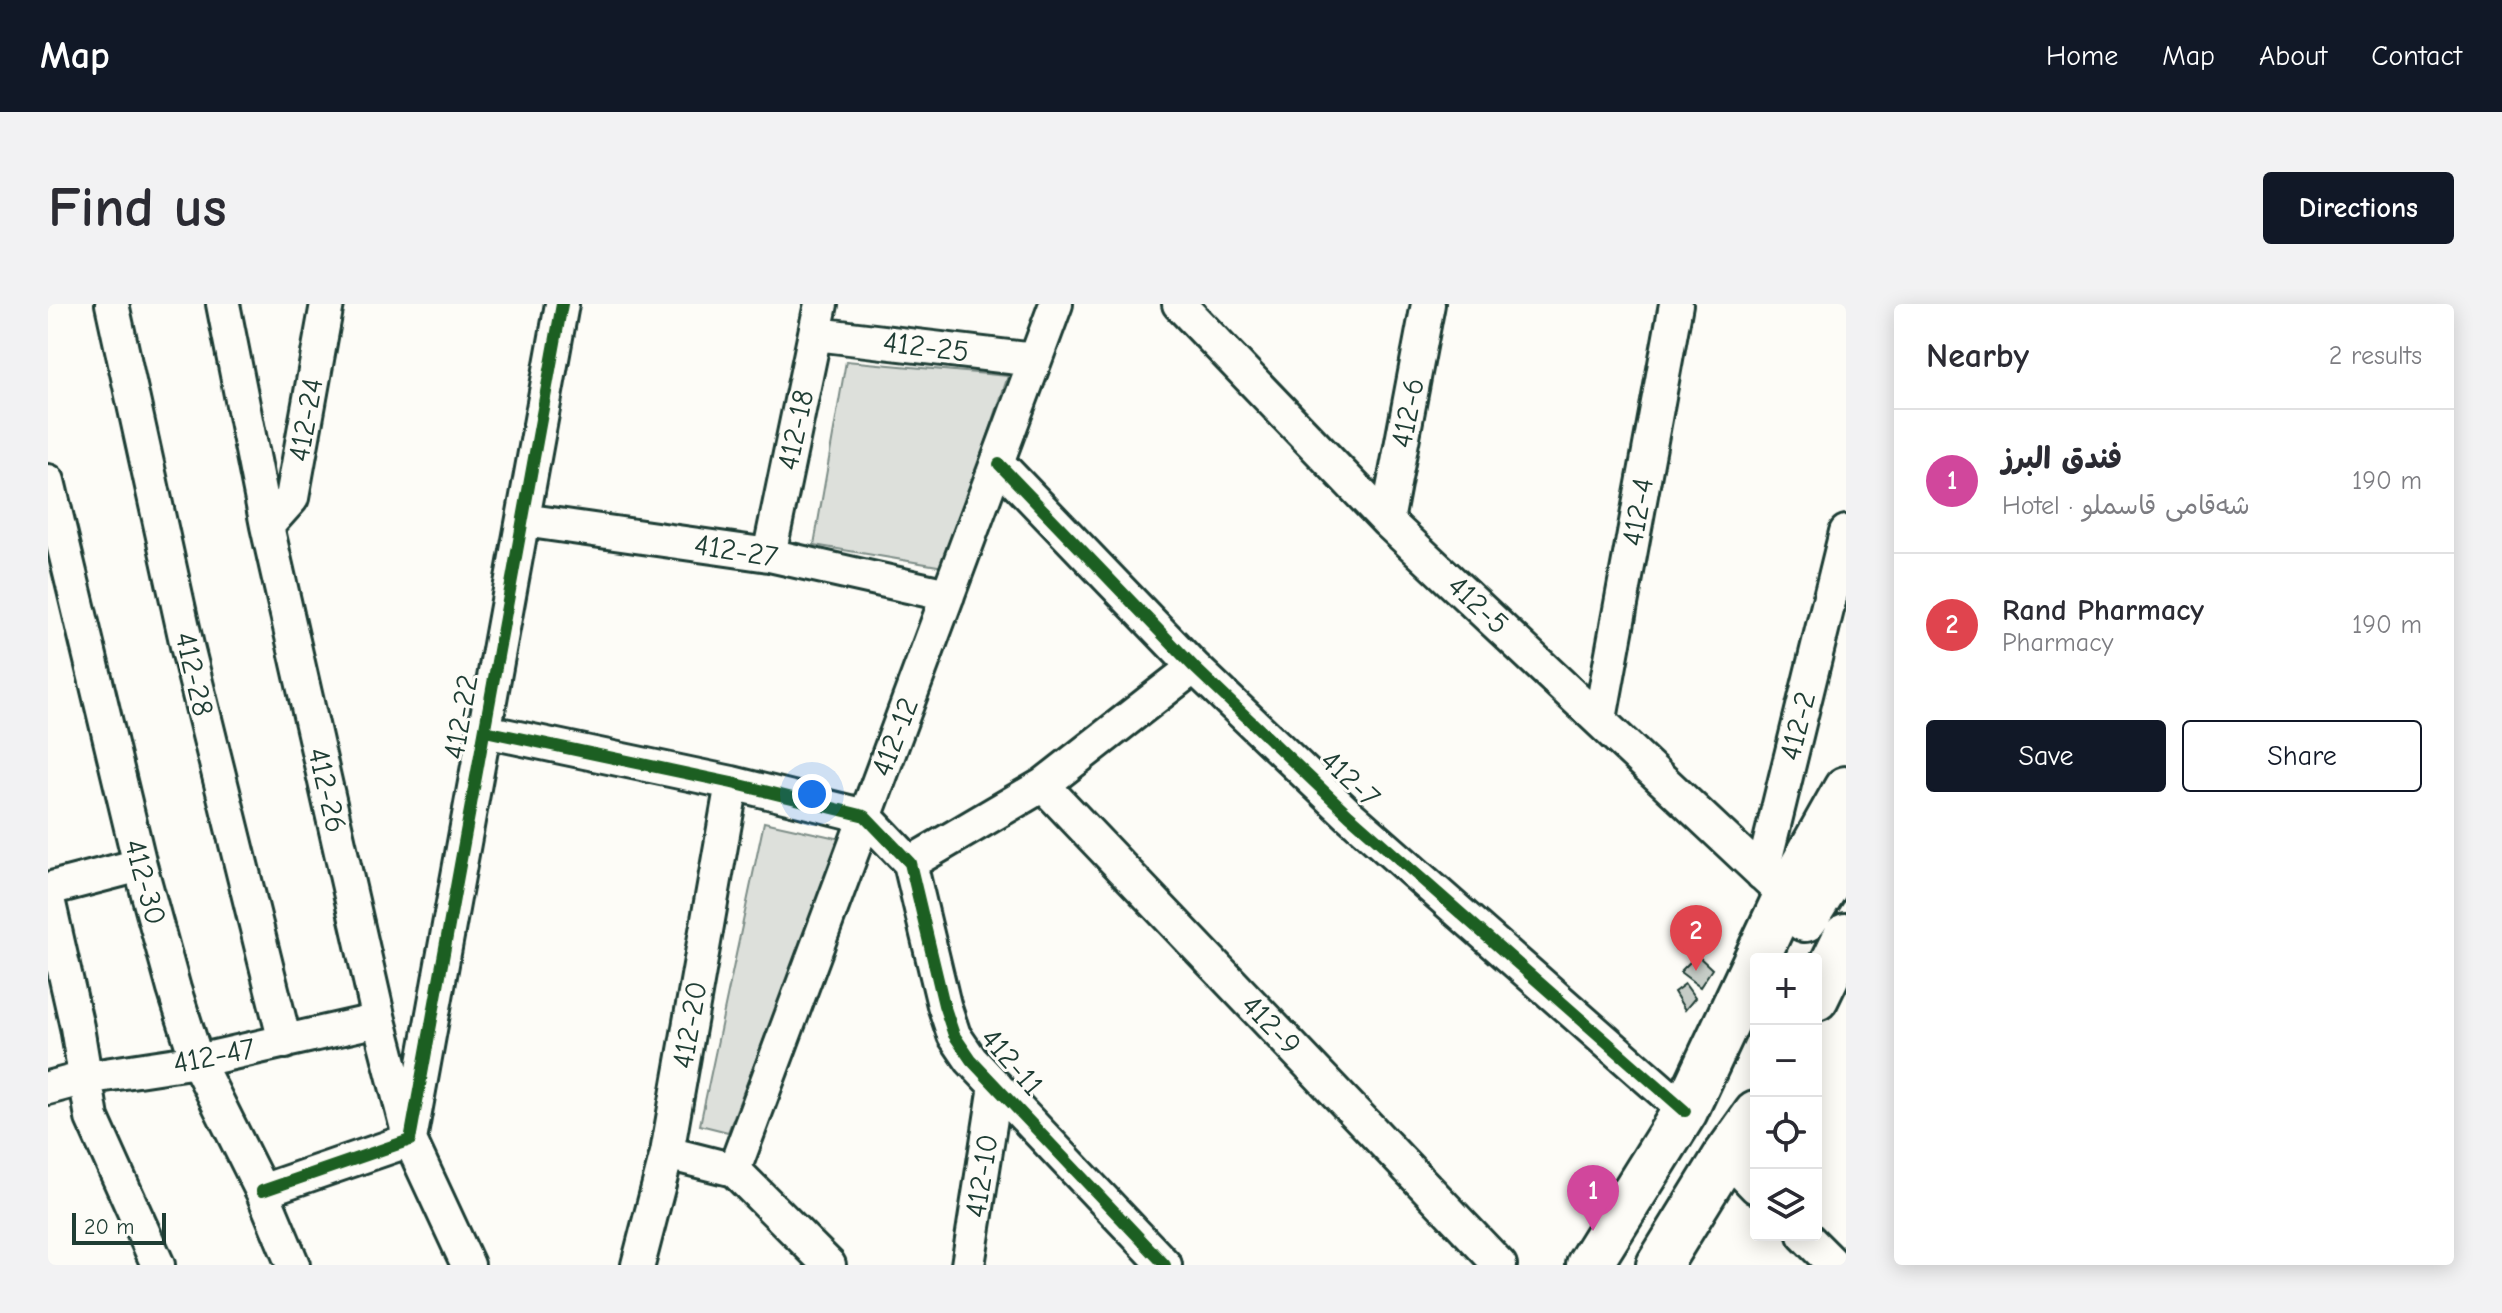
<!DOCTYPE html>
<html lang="en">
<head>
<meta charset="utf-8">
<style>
	body { margin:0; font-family:"Comic Neue","Playpen Sans Arabic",sans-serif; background:#f2f2f3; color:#2b2b33 }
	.controls { position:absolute; right:24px; bottom:24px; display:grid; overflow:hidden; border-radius:8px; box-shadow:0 4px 20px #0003 }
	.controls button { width:72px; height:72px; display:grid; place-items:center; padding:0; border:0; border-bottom:2px solid #e1e1e2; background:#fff; color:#2b2b33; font:40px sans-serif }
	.scale { position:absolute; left:24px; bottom:20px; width:94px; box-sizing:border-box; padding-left:8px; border:4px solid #1f3d34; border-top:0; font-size:22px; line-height:28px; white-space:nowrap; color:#1f3d34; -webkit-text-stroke:6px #fdfcf7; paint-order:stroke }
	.you { position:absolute; left:764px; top:490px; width:28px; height:28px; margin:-20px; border:6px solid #fff; border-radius:50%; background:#1a73e8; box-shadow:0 0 0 12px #1a73e833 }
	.badge { display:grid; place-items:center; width:52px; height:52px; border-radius:50%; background:#111827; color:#fff; font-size:26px; font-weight:700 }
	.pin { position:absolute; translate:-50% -66px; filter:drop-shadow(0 2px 4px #0008) }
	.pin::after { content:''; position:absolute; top:42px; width:28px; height:24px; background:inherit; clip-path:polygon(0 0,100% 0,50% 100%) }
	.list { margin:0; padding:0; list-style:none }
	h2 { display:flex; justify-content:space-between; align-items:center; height:104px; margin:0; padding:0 32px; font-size:34px }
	h2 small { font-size:26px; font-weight:400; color:#7c7c81 }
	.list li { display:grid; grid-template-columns:52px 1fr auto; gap:24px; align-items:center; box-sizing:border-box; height:144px; padding:0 32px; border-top:2px solid #e1e1e2 }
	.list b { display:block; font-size:30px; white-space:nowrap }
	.list p { margin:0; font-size:26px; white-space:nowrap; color:#7c7c81 }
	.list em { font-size:26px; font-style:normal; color:#7c7c81 }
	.actions { display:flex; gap:16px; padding:24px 32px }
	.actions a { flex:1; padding:18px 0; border:2px solid #111827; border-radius:8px; text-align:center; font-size:28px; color:#111827 }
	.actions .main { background:#111827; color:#fff }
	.icon { flex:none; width:44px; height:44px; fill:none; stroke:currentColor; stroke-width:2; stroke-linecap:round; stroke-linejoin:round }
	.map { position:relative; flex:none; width:1798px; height:961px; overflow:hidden; border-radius:8px }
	header { display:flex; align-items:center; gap:48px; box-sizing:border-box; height:112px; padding:0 40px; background:#111827; color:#fff }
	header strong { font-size:38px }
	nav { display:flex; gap:44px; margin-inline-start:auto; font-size:28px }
	.intro { display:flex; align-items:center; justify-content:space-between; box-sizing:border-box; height:192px; padding:0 48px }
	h1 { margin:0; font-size:56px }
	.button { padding:20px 36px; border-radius:8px; background:#111827; color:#fff; font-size:28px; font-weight:700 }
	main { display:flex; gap:48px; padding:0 48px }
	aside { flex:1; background:#fff; border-radius:8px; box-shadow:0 4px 20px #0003 }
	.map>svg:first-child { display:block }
</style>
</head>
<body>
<header>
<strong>Map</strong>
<nav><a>Home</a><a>Map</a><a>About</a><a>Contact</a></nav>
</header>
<div class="intro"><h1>Find us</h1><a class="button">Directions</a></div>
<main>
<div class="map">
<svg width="1798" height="961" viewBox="0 0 1798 961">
	<rect width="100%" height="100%" fill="#fdfcf7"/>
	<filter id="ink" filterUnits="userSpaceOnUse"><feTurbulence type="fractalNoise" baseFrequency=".0125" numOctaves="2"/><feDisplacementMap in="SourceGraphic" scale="16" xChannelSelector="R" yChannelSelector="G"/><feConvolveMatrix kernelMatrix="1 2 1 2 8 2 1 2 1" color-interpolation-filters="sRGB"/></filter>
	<g filter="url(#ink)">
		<path fill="#dde0db" stroke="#7e8e88" stroke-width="2" d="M 798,57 L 960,72 L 896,263 L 766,241 Z
			M 716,518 L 793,535 L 680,828 L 652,821 Z"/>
		<path fill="#c6cdc7" stroke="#1f3d34" stroke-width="2" d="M 1649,651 L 1664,665 L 1652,683 L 1632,668 Z
			M 1637,680 L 1647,694 L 1637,706 L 1626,688 Z"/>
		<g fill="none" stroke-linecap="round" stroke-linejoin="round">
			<defs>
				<path id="street" d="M 64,0 L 139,342 L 237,738
					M 175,0 L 219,222 L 331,716 L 362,836 L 420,961
					M 1131,0 L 1339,217 L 1738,592
					M 768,30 L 987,56
					M 951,160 L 1146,363 L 1301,511 L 1637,807
					M 0,177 L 92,561 L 126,685 L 149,757 L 214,887 L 245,961
					M 475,216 L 721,251 L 900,291
					M 1339,217 L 1380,0
					M 219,222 L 244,194 L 279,0
					M 721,251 L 773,0
					M 1552,415 L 1628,0
					M 437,427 L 684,479 L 817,512 L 862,559 L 896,701 L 906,731 L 923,756 L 1117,961
					M 995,481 L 1452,961
					M 862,559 L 995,481 L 1146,363
					M 1714,570 L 1798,228
					M 0,585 L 92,561
					M 0,595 L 29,723 L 44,814 L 110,961
					M 0,784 L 37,774 L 149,757 L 331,716
					M 619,849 L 686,866 L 781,961
					M 1678,852 L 1708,883
					M 686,866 L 1008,0
					M 214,887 L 362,836 L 514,0
					M 1756,931 L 1786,961
					M 590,961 L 619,849 L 684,479
					M 920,961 L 948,782"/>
				<path id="primary" d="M 1757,615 L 1798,549
					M 1768,694 L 1798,632
					M 1541,961 L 1637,807 L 1738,592 L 1798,485
					M 1611,961 L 1678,852 L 1708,810"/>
			</defs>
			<use href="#street" stroke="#1f3d34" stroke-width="38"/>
			<use href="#primary" stroke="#1f3d34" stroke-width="50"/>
			<use href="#street" stroke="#fdfcf7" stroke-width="32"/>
			<use href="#primary" stroke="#fdfcf7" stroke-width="44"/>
			<defs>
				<path id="cycleway" d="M 951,160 L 1146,363 L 1301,511 L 1637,807
					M 437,427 L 684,479 L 817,512 L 862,559 L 896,701 L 906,731 L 923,756 L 1117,961
					M 214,887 L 362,836 L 514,0"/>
			</defs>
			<use href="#cycleway" stroke="#fdfcf7" stroke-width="17"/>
			<use href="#cycleway" stroke="#1b5e20" stroke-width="12"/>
		</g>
	</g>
	<g text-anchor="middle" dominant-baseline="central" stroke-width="6" stroke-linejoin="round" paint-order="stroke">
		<g font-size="30" fill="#1f3d34" stroke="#fdfcf7">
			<text transform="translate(878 43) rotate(7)">412-25</text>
			<text transform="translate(1360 109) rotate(-79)">412-6</text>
			<text transform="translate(258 116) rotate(-80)">412-24</text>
			<text transform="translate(748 126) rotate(-78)">412-18</text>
			<text transform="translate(1590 208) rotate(-80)">412-4</text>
			<text transform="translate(688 247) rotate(9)">412-27</text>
			<text transform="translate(1430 301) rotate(43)">412-5</text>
			<text transform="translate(146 370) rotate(77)">412-28</text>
			<text transform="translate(413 413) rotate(-80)">412-22</text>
			<text transform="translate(1750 422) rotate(-76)">412-2</text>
			<text transform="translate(847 433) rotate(-69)">412-12</text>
			<text transform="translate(1302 475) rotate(43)">412-7</text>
			<text transform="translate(279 486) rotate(77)">412-26</text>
			<text transform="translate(97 578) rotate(75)">412-30</text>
			<text transform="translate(642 721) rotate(-80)">412-20</text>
			<text transform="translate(1223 721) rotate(46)">412-9</text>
			<text transform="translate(166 752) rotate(-11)">412-47</text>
			<text transform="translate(964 758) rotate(49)">412-11</text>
			<text transform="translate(934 872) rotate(-81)">412-10</text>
		</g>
	</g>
</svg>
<div class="controls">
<button>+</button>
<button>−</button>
<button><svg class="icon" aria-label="locate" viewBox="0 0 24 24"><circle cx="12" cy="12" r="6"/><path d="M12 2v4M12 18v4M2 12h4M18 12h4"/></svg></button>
<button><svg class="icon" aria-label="layers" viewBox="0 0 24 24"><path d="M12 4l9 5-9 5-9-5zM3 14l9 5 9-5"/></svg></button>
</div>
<div class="scale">20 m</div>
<div class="you"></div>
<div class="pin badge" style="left:1545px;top:927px;background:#d1479c">1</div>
<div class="pin badge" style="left:1648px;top:667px;background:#e0444e">2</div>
</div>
<aside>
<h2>Nearby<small>2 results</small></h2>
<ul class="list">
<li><span class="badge" style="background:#d1479c">1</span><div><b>فندق البرز</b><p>Hotel · شەقامی قاسملو</p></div><em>190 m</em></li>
<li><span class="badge" style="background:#e0444e">2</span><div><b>Rand Pharmacy</b><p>Pharmacy</p></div><em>190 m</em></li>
</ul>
<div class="actions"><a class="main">Save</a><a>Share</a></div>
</aside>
</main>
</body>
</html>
